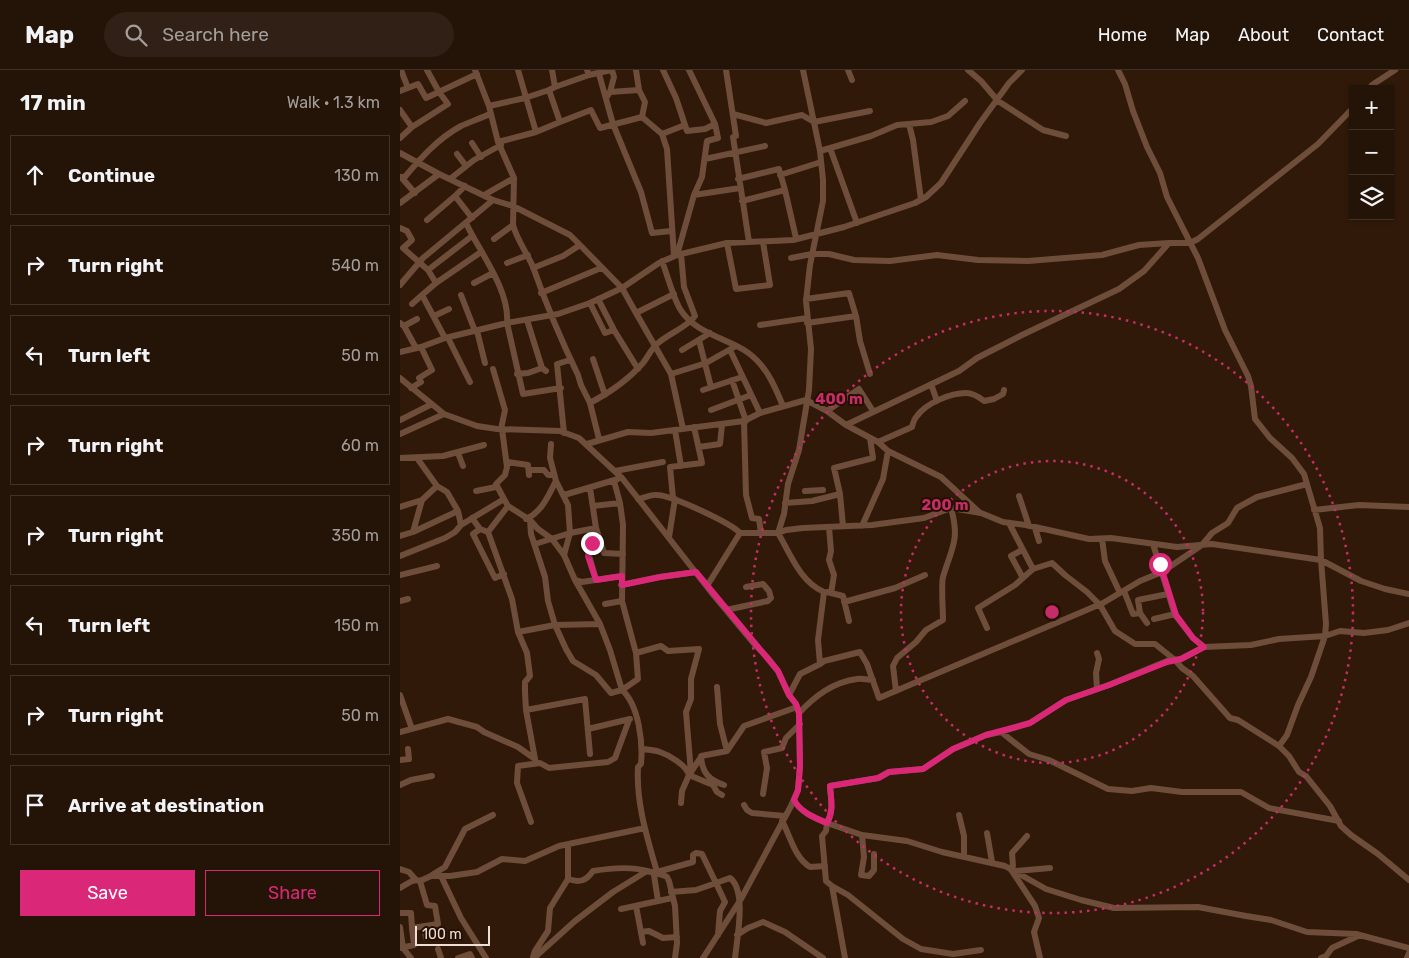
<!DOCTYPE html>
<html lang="en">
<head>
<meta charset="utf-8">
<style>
	body { margin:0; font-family:Rubik,sans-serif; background:#302015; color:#f1f3f6 }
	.controls { position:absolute; right:15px; top:15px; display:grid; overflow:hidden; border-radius:0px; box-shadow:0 1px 4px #0004 }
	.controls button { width:45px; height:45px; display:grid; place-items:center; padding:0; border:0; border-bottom:1px solid #413228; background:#241307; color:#f1f3f6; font:25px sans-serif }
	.scale { position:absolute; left:15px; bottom:12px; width:75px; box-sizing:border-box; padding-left:5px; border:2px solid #eeded4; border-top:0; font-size:14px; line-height:18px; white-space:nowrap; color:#eeded4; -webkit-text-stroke:4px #250f02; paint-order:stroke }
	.stop { position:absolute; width:15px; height:15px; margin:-11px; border:4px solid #db2777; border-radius:50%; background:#fff }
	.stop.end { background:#db2777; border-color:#fff; box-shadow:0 1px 5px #0008 }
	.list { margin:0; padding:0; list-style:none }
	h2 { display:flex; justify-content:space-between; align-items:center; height:65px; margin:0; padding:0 20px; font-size:21px }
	h2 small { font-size:16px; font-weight:400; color:#a39e9b }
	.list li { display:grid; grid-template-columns:32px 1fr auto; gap:15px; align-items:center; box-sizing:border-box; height:80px; margin:0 10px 10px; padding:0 10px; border:1px solid #413228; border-radius:0px }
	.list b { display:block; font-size:19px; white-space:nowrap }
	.list em { font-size:16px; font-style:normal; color:#a39e9b }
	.actions { display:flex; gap:10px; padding:15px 20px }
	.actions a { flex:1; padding:11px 0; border:1px solid #db2777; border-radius:0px; text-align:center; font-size:18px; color:#db2777 }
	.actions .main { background:#db2777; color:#fff }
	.icon { flex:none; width:28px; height:28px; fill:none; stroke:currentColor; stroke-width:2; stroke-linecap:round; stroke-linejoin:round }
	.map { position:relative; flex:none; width:1009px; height:888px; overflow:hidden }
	header { display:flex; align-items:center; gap:30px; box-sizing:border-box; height:70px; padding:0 25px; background:#241307; border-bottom:1px solid #413228 }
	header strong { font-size:24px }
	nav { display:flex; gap:28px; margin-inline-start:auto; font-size:18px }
	.search { width:350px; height:45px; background:#302015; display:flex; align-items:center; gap:12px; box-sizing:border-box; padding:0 18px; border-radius:28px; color:#a39e9b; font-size:19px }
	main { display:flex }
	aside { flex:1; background:#241307 }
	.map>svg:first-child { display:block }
</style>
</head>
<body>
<header>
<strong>Map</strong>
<div class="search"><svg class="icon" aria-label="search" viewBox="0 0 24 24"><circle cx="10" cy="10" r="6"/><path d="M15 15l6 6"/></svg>Search here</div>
<nav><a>Home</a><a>Map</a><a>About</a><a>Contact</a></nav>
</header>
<main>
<aside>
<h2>17 min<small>Walk · 1.3 km</small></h2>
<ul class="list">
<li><svg class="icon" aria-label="ahead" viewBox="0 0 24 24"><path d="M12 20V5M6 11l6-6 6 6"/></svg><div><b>Continue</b></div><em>130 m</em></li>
<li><svg class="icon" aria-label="right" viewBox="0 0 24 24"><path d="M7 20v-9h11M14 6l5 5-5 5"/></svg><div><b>Turn right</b></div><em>540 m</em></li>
<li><svg class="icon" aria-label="left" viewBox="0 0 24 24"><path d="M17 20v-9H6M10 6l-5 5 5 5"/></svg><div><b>Turn left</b></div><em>50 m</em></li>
<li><svg class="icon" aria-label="right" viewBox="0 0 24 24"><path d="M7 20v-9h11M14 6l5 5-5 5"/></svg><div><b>Turn right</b></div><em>60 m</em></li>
<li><svg class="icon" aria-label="right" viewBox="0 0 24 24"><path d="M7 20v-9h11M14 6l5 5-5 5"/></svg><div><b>Turn right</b></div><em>350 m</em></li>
<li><svg class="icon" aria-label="left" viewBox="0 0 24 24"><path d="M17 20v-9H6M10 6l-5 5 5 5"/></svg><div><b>Turn left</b></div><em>150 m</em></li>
<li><svg class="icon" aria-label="right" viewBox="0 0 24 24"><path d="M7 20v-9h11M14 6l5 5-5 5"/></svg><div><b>Turn right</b></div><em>50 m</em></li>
<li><svg class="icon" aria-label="arrive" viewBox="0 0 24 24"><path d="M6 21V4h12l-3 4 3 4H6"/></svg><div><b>Arrive at destination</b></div></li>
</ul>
<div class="actions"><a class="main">Save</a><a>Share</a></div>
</aside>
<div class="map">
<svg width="1009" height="888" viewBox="0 0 1009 888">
	<rect width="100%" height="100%" fill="#301909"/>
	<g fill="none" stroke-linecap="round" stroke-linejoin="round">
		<path stroke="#6e4e3a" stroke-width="6" d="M 1,0 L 8,18
			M 75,0 L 89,36 L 98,72
			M 118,0 L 136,62
			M 152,0 L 155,17 L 149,20 L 160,52 L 136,62 L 98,72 L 114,108 L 113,155 C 117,170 127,183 133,197 C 146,234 161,270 178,305 L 181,315 L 190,333 L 199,369
			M 187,0 L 189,5 L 211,0
			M 236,0 L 239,20 L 245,32 L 242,47 L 262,64 L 267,79 L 274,186
			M 263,0 L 276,28 L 287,61 L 305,59 L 315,54
			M 326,0 L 336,66 L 333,67 L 349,172
			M 448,0 L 452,10
			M 568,0 L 581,11 L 598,31 L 643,60 L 666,66
			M 718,0 L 725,14 L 733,41 L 747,77 L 760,103 L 767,127 L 798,188 L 825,260 L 848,306 L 851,316 L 855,349 L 870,368 L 892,388 L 904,404 L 920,458 L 921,490 L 926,554 L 925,566 L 911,607 L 898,635 L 887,665 L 879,676
			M 199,4 L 213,54 L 241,122 L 252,163 L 271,161
			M 155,17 L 189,5
			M 969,19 L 972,15 L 995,0
			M 0,21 L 18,14 L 26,28 L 77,4
			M 210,22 L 214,7 L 212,0
			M 206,28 L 210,22 L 239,20
			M 89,36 L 125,28 L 149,20
			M 0,40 L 12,57
			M 333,44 L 366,53 L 402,45 L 414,52 L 470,41
			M 160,52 L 191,40 L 200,58 L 242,47
			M 509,54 L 513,70 L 521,130
			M 262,64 L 285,55
			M 0,68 L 12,57 L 48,34 L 39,22 L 27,0
			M 72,73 L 81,87
			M 430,78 L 457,153
			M 420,81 L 471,66 L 497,55 L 531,52 L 548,46 L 565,31
			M 0,83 L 39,104 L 93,130 L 113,136 L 170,165 L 180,175 L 222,218 L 236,243 L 271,304 L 283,359
			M 57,84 L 66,96
			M 305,89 L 365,76
			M 380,105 L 421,92
			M 1,107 L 15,123
			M 3,109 C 20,89 37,69 61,56 C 70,52 81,48 90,44
			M 50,109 L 74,90 L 101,75
			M 338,109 L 379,99 L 385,120 L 396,168
			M 65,116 L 55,126 L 72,148
			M 84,125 L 114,108
			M 294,125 L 340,118
			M 342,131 L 385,120
			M 0,133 L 39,104
			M 27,150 L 55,126
			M 66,153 C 79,181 110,220 107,253 L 123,324 L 161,318
			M 0,158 L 7,161 L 12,170 L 3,178 L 28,200
			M 94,169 L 113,155
			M 327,173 L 336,219 L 370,215 L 363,172
			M 277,185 L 294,125 L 302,107 L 307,71 L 318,68 L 315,54 L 289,0
			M 391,188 L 412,184 L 429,184 L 454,190 L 490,191 L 537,185 L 578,190 L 628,191 L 702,185 L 739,175 L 769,173
			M 262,191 C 267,204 273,227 280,239 C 294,262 322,267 344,280 C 365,293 374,314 383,336
			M 107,193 L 128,185
			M 133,198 L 163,186 L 180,175
			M 36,213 L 28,200 L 72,166
			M 74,213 L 93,203
			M 0,215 L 23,188 L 93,130
			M 141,223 L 201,198
			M 61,225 L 75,261
			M 198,229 L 214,260 L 238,299
			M 406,229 L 449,223 L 456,246
			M 190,233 L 205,263 L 214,260
			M 12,234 L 22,225
			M 236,243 L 274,224
			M 34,246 L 49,239
			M 127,250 L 142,298 L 146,301
			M 0,253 L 4,256 L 16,278
			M 407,253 L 456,246 L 460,271 L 470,304
			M 360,255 L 407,248
			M 4,256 L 17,249
			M 77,261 L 85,293
			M 45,268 L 22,225 L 36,213 L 81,182
			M 48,268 L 70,312
			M 299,270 L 311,317
			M 282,280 L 310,263
			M 330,280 L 360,343
			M 0,282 L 21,277 L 45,268 L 107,253 L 158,244 L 190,233 L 222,218 L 259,193 L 277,185 L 327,173 L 393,170 L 444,157 L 515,133 L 526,127 L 541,113 L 580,53 L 609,13 L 622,0
			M 193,289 L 205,325
			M 93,299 L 105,340 L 101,359
			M 117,304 L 128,303 L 142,298
			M 271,304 L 306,293 L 336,276
			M 0,308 L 44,344 L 77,356 L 97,359 L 160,361 L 179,368 L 222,408 L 311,522 L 356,576 L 368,588 L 378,601 L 389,625 L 396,634 L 399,643 L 400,697 L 398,720 L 391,736 L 341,829 L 303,888
			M 332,310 L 346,351
			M 531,314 L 537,331
			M 11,318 L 21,312 L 19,308 L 32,300 L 21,277
			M 303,320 L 342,307
			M 190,333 C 211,322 228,310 243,293 C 248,287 251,279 257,274 C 267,264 288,257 295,246 L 284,217 L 281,184
			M 311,340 L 351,325
			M 427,341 L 459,319 L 473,341
			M 0,350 L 32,334
			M 344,351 L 346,425 L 352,448 L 359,449 L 361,463
			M 446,355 L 559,301 L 577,288 L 622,265 L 719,219 L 744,201 L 769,173 L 790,173 L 798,169 L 918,74 L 953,38
			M 275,360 L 281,396
			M 164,363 L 157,294 L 170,290
			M 0,364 L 44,344
			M 478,372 L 512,357 C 513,353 514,349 517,346 C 526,333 551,323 566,323 C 573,323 579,327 584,331 L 594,329 L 603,324 L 604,320
			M 187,374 L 228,362 L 251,363 L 344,351 L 360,343 L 406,330 L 427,341 L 446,355 L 478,372 L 488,381 L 541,407 L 579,442
			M 299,377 L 320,374 L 322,355
			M 58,383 L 63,396
			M 0,388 L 43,386 L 84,375
			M 17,388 L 37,416 L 47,422 L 58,441 L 61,455
			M 107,392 L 128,395 L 129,405
			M 130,400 L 144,400 L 148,405 L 154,405
			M 215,401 L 263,392
			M 214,411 L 220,433 L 223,455 L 222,531 L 236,583 L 238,609 L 222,620 C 239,635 243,673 241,694 L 238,697 C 236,733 247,767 257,802 L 293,792 L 293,785 L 296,783 L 302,784 L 316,813 L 330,808 C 347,821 337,868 335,888
			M 190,418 L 196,458 L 204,483 L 223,484
			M 76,421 L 96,417
			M 405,421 L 423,420
			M 164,425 L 218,409
			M 619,426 L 629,456
			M 273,428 L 270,397 L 302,393 L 294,357
			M 104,429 L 108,436 L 130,450 L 138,459 L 152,469 L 164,485
			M 238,429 C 244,428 252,424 257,425 C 271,425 331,453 340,463 L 378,463 L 386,460 L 403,458 L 472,455 L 524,448 L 551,438 L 581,443 L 603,452 L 626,455 L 689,469 L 711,468 L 777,477 L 812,474 L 921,490 L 961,511 L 985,519 L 1009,524
			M 385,433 L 412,431 L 440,424
			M 193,436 L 220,433
			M 0,437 L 22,430 L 37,416
			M 914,440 L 959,435 L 1009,437
			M 72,448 L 80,459 L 88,462 L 112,529 L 118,562 L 127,583 L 130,606 L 125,612 L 125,622 L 126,640 L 135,689
			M 126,449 C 142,442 148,426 156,411
			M 130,450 L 131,464 L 145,507 L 148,531 L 155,555 L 166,579 L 173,591 L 196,605 L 211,623 L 222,620 L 210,580 L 200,554 L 175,510 L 164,485 L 170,463 L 168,435 L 156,411 L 150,388 L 151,374
			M 443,456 L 440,424 L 434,398 L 473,388 L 470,368
			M 462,456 L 483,409 L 488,381
			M 429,457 L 431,481 L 429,490 L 434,505 L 431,523
			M 635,458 L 639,471
			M 80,459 L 73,464 L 95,508 L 104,504
			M 190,459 L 192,473 L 189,485 L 196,510
			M 13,462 L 58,441
			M 88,462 L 108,436
			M 0,466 L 13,462 L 22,430
			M 269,467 L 275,429
			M 702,469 L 705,491 L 720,523
			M 135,474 L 170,463 L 196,458
			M 753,474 L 775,545 L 793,568 L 804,577
			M 622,480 L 611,486 L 623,508
			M 0,486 L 45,468 L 55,462 L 61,455 L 104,429 L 96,414 L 105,405 L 107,397 L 102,359
			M 633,499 L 652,493 L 665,505 L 687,522 L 700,535 L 715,561 L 735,574 L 755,574 L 775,590 L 782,598 L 793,606 L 830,648 L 838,650 L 879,676 L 889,686 L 899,702 L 906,706 L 930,736 L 941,756 L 951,765 L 978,784 L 1009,810
			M 0,505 L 37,496
			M 175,510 L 182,512 L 222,506
			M 221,515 L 260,507 L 296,502
			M 307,516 L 340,463
			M 724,521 L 733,544 L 740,543
			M 427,522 L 443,526 L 449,551
			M 0,531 L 8,529
			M 444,532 L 495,518 L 525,505
			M 205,534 L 222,531
			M 326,540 L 368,531 L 371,528 L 369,521 L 363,514 L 346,517
			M 754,549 L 775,544
			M 747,553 L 740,543 L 738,530 L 768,524
			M 587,558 L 578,538 L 615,515 L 633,499 L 609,453
			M 118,562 L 155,555 L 200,554
			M 236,583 L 261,576 L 268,581 L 299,579 L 291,609 L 291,629 L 286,642 L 291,703
			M 420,594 L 424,591 L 460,582 L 467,594 L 479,628 L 703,533 L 740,511 L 762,502 L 802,475 L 812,463 L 828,453 L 837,438 L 857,427 L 907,414
			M 317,617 L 320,654 L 327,681
			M 697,619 L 696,603 L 699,589 L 697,583
			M 496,621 L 493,596 L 497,588 L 516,572 L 526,560 L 543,550 C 543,539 541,516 543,507 C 552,477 560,470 551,438
			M 0,625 L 12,659
			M 389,625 L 400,604 L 420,594 L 418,570 L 424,522 C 400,512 390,483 378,463 L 384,444 L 388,414 L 399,380 L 409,320 L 411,279 L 406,231 L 410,195 L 423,131 L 423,110 L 420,81 L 403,0
			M 126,640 L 185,629 L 190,684
			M 399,643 C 415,626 433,612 457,609 C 462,608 467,610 473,610
			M 188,659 L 230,649
			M 0,662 L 48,649 L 77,657 L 84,662 L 118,677 L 135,689
			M 601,662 L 630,653 L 666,630 L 709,615 L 767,591 L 781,589 L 804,577 L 851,575 L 879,569 L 925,566 L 940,561 L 964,563 L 988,560 L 1009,553
			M 243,679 C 248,680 255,680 260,682 C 269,685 286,695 289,705 L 301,687
			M 0,690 L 9,689 L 8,679
			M 0,715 L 11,710 L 32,706
			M 324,715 C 309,710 302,703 301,686 L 327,681 L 344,656 L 397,637
			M 363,724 L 367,698 L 364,682 L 382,678 L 386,668 L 400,654
			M 394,730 C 400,742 415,748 427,753 L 426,761 L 422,766 L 426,811 L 432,816 L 445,888
			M 281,733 L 282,721 L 289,705 L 313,715 L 317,722 L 322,725
			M 344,735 L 347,740 L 352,743 L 385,746
			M 559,745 L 564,766 L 564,786
			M 382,751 C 391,767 394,787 410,797 L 425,796
			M 939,751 L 869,738 L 841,722 L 782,722 L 751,718 L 732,721 L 708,719 L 649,690 L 629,684 L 601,662 L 586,665 L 553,679 L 523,699 L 489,702 L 479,708 L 430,716 C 431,730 434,740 427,753 L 462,765 L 507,771 L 542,782 L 605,796 L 646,819 L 681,830 L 714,838 L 798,837 L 846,846 L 871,850 L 907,862 L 956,864 L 1009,878
			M 131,752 L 117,713 L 118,696 L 140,693 L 149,698 L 208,692 L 215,688 L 229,650
			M 587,763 L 592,792
			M 462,765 L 464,787 L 461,805 L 469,806 L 474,800 L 474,784
			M 627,766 L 612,783 L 613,796 L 610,798 L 635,836 L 639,848 L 634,862 L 640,888
			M 0,799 L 9,802 L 16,810
			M 616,801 L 650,798
			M 257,802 L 254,805 L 258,831
			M 32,805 L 45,797 L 65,759 L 93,745
			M 41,806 L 61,848 L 86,888
			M 168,809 C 180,813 186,811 193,801 C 211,798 230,796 247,801
			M 432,816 L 448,825 L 503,869 L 521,879 L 553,884 L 581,880
			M 0,818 L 12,811 L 16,810 L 20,811 L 31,806 L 50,806 L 77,802 L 102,789 L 125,791 L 159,776 L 245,758
			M 271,822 L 296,820 L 316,813 L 325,832 L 320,841 L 318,865
			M 236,836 L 243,873
			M 221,839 L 272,828
			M 0,843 L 11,843 L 12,858
			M 24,856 L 26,868
			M 0,857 L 3,878 L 11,888
			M 241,862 L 249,861 L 263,868 L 277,867
			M 337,865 L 348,858 L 363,852 L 385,862 L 423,888
			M 0,878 L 14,875 L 12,858 L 38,854 L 35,836 L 27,835 L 20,811
			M 38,879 L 41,888
			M 133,887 L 135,881 L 148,861 L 150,838 L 168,809 L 168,775
			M 58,888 L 70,884 L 72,888
			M 134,888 L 175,851 L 213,822 L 247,801 L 263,805 L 267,807 L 269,811 L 275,836 L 277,873 L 275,888
			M 921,888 L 926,886 L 932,878 L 960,865
			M 1007,888 L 1009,883"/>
	</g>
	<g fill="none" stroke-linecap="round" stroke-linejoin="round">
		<path stroke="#db2777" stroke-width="6" d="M 192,473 L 188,486 L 196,510 L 222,506 L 222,515 L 260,507 L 296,502 L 378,601 L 389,625 L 396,634 L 399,643 L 400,696 L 398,720 L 394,730 C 400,742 415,748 427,753 C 434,740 431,730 430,716 L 478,708 L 489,702 L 523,699 L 553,679 L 586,665 L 630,653 L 666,630 L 709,615 L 767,592 L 781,589 L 804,577 L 793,568 L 776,545 L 760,494"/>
	</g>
	<g fill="none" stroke="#c62c67" stroke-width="2.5" stroke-dasharray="2.5 5">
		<circle cx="652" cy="542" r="151"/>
		<circle cx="652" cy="542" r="301"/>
	</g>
	<circle cx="652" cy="542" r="8" fill="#c62c67" stroke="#250f02" stroke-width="2.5"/>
	<g font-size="15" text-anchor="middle" font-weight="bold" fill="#c62c67" stroke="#250f02" stroke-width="4" stroke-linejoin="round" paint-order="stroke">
		<text x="439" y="334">400 m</text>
		<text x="545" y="440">200 m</text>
	</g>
</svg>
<div class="controls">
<button>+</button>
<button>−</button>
<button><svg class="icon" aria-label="layers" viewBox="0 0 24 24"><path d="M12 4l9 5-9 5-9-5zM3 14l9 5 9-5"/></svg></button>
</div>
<div class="scale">100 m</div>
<div class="stop" style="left:760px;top:494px"></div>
<div class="stop end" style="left:192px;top:473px"></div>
</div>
</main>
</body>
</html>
